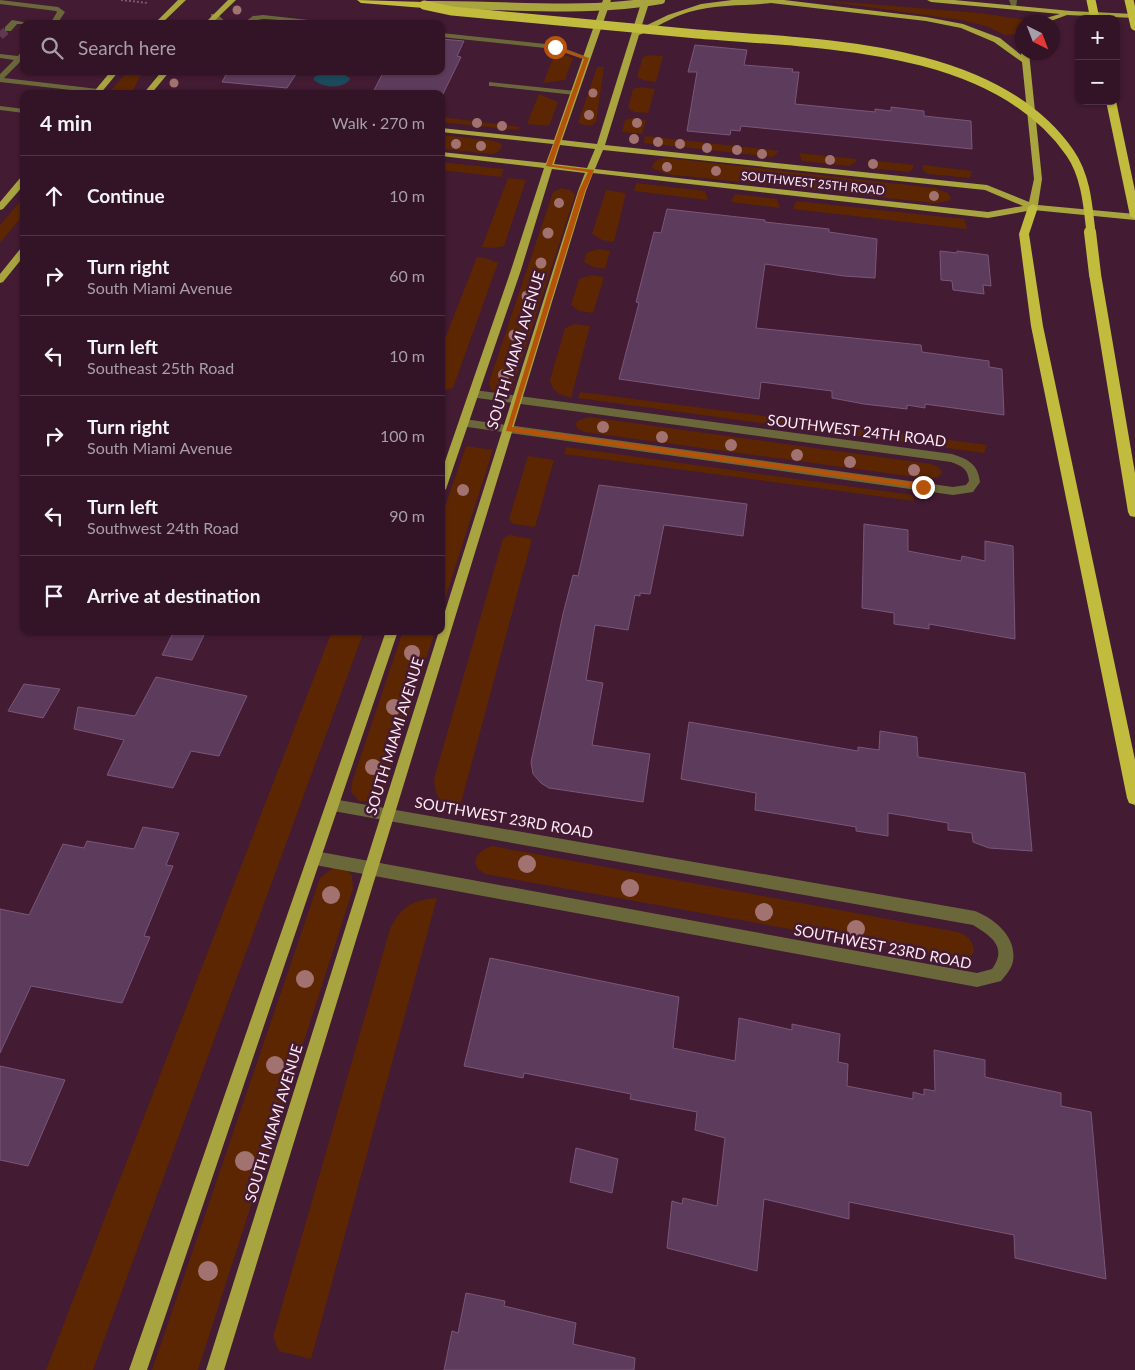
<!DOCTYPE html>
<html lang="en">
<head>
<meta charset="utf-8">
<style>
	body { margin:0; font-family:Lato,sans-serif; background:#3d2132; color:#f1f3f6 }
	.controls { position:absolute; right:15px; top:15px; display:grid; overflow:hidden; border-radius:10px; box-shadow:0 1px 4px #0004 }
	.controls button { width:45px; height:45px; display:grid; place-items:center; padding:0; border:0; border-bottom:1px solid #4d3343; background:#321426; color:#f1f3f6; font:25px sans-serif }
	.compass { position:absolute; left:1015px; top:15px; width:45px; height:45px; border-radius:50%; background:#321426; box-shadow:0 1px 4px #0004; rotate:138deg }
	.stop { position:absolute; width:15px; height:15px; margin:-11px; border:4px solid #b45309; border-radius:50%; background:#fff }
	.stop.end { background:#b45309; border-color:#fff; box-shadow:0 1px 5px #0008 }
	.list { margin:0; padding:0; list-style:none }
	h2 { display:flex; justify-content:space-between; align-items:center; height:65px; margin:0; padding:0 20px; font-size:21px }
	h2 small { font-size:16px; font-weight:400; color:#a89ea7 }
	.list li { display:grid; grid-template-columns:32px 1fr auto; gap:15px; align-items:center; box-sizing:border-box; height:80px; padding:0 20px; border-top:1px solid #4d3343 }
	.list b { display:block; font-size:19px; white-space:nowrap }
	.list p { margin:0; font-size:16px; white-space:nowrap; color:#a89ea7 }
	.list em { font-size:16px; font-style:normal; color:#a89ea7 }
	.icon { flex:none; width:28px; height:28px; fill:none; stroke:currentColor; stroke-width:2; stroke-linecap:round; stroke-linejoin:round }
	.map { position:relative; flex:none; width:1135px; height:1370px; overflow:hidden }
	.search { position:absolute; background:#321426; box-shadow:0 1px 4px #0004; left:20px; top:20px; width:425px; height:55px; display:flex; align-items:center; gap:12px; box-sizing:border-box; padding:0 18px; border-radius:10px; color:#a89ea7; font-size:19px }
	.panel { position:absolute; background:#321426; box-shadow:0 1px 4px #0004; left:20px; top:90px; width:425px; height:545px; border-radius:10px }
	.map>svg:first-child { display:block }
</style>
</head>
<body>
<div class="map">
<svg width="1135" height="1370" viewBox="0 0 1135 1370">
	<rect width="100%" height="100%" fill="#431b32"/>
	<path fill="#5c2603" d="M 818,0 L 980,13 L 1026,20 L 1019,25 L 1016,34 L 1005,35 L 986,26 L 961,20 Z
		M 556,52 L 573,58 L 565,80 L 543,83 Z
		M 650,55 L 663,56 L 656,82 L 643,80 L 637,77 L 643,57 Z
		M 597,67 L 604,67 L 596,122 C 591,127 585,126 579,123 L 579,120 Z
		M 128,71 L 143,71 L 131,94 L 108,94 Z
		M 640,87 L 655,89 L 648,113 L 634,112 L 628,108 L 633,89 Z
		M 539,94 L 558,102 L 549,126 L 527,124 Z
		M 441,117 L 520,127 L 518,130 L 441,122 Z
		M 632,118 L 646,120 L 642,134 L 622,132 L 625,120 Z
		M 441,135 L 495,141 L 503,145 L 498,152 L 492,154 L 441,149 Z
		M 645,136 L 779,151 L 773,157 L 644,143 Z
		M 799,153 L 856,159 L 856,162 L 850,166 L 802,161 Z
		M 668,158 L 935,188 L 948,193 L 951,197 L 949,201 L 934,203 L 666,174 L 652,168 L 654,162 L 659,159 Z
		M 868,160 L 914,165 L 913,169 L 909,172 L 871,168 L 868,164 Z
		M 441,162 L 504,169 L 501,177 L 441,170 Z
		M 922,165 L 972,171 L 970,178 L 928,174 L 923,170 Z
		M 508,178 L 526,180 L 504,246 L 493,248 L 482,247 Z
		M 636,183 L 705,191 L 708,200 L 634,191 Z
		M 561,188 L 570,190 L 575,195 L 512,389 C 505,393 499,394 491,390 L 489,382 L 553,192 Z
		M 606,190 L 626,193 L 614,242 L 602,240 L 592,234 Z
		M 735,194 L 777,199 L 780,208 L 731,202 Z
		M 24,197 L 24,214 L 0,243 L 0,225 Z
		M 796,201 L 964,219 L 967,229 L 793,209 Z
		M 598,249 L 610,251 L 605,269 L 593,267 L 584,262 L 586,253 Z
		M 477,257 L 489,259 L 498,263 L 453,388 L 441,391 L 441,349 Z
		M 592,275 L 604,277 L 593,313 L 579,311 L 571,305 L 579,279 Z
		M 575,324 L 590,326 L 571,398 C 561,395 551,391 550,380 L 565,328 Z
		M 580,392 L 834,425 L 833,433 L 578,398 Z
		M 589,417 L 931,464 L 938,467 L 942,472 L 939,477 L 930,479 L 585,432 L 578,429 L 575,424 L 579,420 Z
		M 850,428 L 911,435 L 906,443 L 853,435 Z
		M 926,437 L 987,445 L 984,453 L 932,446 Z
		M 466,446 L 493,450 L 441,611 L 441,518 Z
		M 566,447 L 912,495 L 914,501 L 564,454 Z
		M 528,456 L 554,460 L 535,527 L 513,524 L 509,519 Z
		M 509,535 L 532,539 L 459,810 C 441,807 435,796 434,779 L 503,539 Z
		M 332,631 L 364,631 L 93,1370 L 46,1370 Z
		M 403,631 L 435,631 L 384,790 L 373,801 L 359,801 L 351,792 L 352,782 Z
		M 492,846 L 958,932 C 969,936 973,941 974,952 L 969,958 L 962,960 L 485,874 L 478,869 L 475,862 C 478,852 482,850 492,846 Z
		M 334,867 L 344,867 L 352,876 L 353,889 L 198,1370 L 152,1370 L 320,878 Z
		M 437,898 L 311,1359 L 279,1351 L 273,1337 L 390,929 C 401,907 412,900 437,898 Z"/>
	<path fill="#1c495b" d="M 327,71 L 340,72 L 350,78 L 349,81 C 339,89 323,88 314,80 L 314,77 Z"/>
	<path fill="#5d3b5c" stroke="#7a5779" d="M 441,39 L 464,41 L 457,56 L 461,57 L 443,94 L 372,94 L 384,71 L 441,71 Z
		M 695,45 L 747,50 L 744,65 L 793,69 L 792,72 L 799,72 L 795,104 L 875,112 L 875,109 L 891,111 L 891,107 L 924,111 L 924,116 L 971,121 L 972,149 L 741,126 L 740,131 L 731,130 L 730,135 L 687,131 L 697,72 L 688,72 Z
		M 228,71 L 298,71 L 287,88 L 222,82 Z
		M 667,209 L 765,220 L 765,222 L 829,229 L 829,232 L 877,239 L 875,278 L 844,276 L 765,264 L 756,328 L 921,345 L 922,352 L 989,361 L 989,367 L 1002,369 L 1004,415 L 925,404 L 925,408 L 907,405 L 907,409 L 864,404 L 832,398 L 832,391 L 761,382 L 759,399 L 619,379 L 639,303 L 636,302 L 654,232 L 661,233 Z
		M 940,251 L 957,253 L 957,251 L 988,255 L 991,286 L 983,285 L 984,294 L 953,290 L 952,281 L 941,280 Z
		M 599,485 L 747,504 L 743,536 L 664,525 L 650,594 L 640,593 L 640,596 L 635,595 L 628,630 L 595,625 L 586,680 L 603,683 L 592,745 L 650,754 L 643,802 L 549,788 L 541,783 L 533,774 L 531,762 L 563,614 L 573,575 L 578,576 Z
		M 864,524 L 908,530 L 908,551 L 961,561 L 962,556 L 985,561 L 985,541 L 1013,546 L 1015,639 L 929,624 L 929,629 L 894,624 L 894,613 L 862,608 Z
		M 174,631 L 206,631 L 192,660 L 162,655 Z
		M 156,677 L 247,696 L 219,756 L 191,751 L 173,788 L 107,775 L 124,740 L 74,729 L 78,707 L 135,716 Z
		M 24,684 L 60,689 L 43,718 L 8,711 Z
		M 689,722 L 858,751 L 858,747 L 879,750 L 880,731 L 917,737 L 918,757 L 1025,773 L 1032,851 L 989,848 L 973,842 L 972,833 L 948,830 L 948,823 L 888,813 L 888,836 L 856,831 L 856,827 L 755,810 L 756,793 L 681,779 Z
		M 143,827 L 179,833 L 166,865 L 173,866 L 144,936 L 150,937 L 122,1003 L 31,986 L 0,1053 L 0,909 L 29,915 L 63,844 L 84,848 L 87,841 L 134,849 Z
		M 490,958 L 679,997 L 673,1048 L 735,1061 L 739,1018 L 792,1030 L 792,1024 L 840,1034 L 838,1062 L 848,1064 L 847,1086 L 913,1099 L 913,1092 L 924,1095 L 924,1089 L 935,1091 L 934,1050 L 985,1060 L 985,1077 L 1061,1093 L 1061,1106 L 1091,1112 L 1106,1279 L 1015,1258 L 1014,1235 L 849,1202 L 849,1219 L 764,1199 L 757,1271 L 667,1248 L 672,1201 L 682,1204 L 683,1198 L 717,1206 L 725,1138 L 695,1130 L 697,1112 L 630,1099 L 631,1094 L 524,1073 L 523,1078 L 464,1066 Z
		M 0,1066 L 65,1080 L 28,1166 L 0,1160 Z
		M 576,1148 L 618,1159 L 612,1193 L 570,1182 Z
		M 466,1293 L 505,1301 L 504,1306 L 576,1323 L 573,1344 L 635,1358 L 634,1370 L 444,1370 L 452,1331 L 458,1333 Z"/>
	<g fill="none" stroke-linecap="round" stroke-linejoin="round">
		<path stroke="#5f3a4f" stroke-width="8" stroke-dasharray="8 4" stroke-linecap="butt" d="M 0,36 L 8,29"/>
		<path stroke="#7c5a6d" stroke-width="2" stroke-dasharray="2 2" stroke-linecap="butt" d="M 121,0 L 148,3"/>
		<path fill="#6a683b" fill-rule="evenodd" d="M 0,0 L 58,7 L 65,12 L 57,24 L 50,24 L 57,12 L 56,11 L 0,4 Z
			M 1009,0 L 1017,0 L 1016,8 L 1012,8 Z
			M 211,14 L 217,14 L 228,24 L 220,24 L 211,18 Z
			M 263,15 L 327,22 L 330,24 C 308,24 286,20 264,19 C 256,19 250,24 242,24 L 253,16 Z
			M 12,20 L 34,24 L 17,24 L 11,31 L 5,31 L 5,27 Z
			M 441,33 L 555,45 L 590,58 L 586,60 L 554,49 L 441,37 Z
			M 21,52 L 24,52 L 24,58 L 4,78 L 98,89 L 102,91 L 98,93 L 0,82 L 0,74 L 14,60 L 0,58 L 0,54 L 18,56 Z
			M 165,71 L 180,71 L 163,76 L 159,74 Z
			M 489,82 L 575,91 L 579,93 L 575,95 L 492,86 L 489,86 Z
			M 0,106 L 24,109 L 24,113 L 0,110 Z
			M 474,390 L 952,454 C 968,459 978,464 980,482 L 973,492 L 953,495 L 460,426 L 459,423 L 464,419 L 953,487 L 966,485 L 969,481 C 968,469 962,466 951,462 L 470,397 L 470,391 Z
			M 333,799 L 975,911 C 995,919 1017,937 1013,961 C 1012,968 1006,975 1001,981 L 977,987 L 315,865 L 310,863 L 308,858 L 310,853 L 315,851 L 977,973 L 992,969 C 1008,947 991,936 973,925 L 333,811 L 328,809 L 326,805 L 328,801 Z"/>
		<path fill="#a8a43f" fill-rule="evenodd" d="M 178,0 L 186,0 L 161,24 L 154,24 Z
			M 228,0 L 236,0 L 211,24 L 204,24 Z
			M 603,0 L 611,0 L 562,140 L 597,144 L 642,0 L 650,0 L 641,28 L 668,15 L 701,4 L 732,0 L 784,0 L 926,17 L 963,24 L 1000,38 L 1021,55 L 1022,51 L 1029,53 L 1042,179 L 1038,205 L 1135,214 L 1135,220 L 1033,210 L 988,218 L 593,173 L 586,191 L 224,1370 L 206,1370 L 439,631 L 441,631 L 441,624 L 578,191 L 585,173 L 552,169 L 521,270 L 446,489 L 441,493 L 441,473 L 511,270 L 544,168 L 441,156 L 441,152 L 546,163 L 553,144 L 441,132 L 441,128 L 554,140 ZM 771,3 L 926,21 L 961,28 L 994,42 L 1022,62 L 1034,179 L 1029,202 L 987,185 L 605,145 L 639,35 C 656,28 671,17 689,12 C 716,4 743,6 771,3 ZM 560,145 L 595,149 L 587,168 L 554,164 ZM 603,150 L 985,190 L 1023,206 L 988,212 L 595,169 Z
			M 927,0 L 954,0 L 1071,11 L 1135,14 L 1135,18 L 1067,15 L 1048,22 L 1039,22 L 1039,20 L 1060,14 L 931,2 Z
			M 111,71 L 119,71 L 100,94 L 92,94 Z
			M 162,71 L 170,71 L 151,94 L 143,94 Z
			M 21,177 L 24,177 L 24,185 L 3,209 L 0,210 L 0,202 Z
			M 24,247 L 24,256 L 3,282 L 0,283 L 0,274 L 21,248 Z
			M 386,631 L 398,631 L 147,1370 L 129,1370 Z"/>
		<path fill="#c1bb3e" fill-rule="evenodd" d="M 357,0 L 424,2 L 428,5 L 424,8 L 361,3 Z
			M 1106,101 L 1116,101 L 1135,191 L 1135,219 L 1130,216 Z
			M 1033,204 L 1038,207 L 1029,234 L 1043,326 L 1135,760 L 1135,805 L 1129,803 L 1127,798 L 1031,326 L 1019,234 L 1028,207 Z
			M 1095,271 L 1101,274 L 1135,473 L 1135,517 L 1130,516 L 1128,512 L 1089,274 Z"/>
		<path stroke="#a8a43f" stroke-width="8" d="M 429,5 C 507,4 584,14 661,0"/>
		<path stroke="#c1bb3e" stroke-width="9" d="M 1091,0 L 1095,19
			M 1129,0 L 1135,26
			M 424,5 L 452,11 C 534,19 615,26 697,34 C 816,44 994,43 1070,153 C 1086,176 1088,206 1091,233"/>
		<path stroke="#c1bb3e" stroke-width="12" d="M 1090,232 L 1095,274"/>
	</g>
	<g fill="#a1726f">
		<circle cx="237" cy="10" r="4.5"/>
		<circle cx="174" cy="83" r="4.5"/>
		<circle cx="593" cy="93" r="4.5"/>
		<circle cx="589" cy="115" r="5"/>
		<circle cx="477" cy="123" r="5"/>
		<circle cx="637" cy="123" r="5"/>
		<circle cx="502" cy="126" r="5"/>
		<circle cx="634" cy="139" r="5"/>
		<circle cx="658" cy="142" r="5"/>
		<circle cx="456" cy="144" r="5"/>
		<circle cx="680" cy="144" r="5"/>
		<circle cx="481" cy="146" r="5"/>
		<circle cx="707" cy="148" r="5"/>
		<circle cx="737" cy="150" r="5"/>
		<circle cx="762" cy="154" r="5"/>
		<circle cx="830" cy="160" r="5"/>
		<circle cx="873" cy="164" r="5"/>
		<circle cx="667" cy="167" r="5"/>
		<circle cx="716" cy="171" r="5"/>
		<circle cx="833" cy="184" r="5"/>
		<circle cx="934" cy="196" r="5"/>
		<circle cx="559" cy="203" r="5"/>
		<circle cx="548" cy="233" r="5.5"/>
		<circle cx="541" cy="263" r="5.5"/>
		<circle cx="527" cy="296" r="5.5"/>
		<circle cx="514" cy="335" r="5.5"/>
		<circle cx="504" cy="375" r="6"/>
		<circle cx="603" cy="427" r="6"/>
		<circle cx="662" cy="437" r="6"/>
		<circle cx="731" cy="445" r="6"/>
		<circle cx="797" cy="455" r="6"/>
		<circle cx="850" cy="462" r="6"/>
		<circle cx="914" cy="470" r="6"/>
		<circle cx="463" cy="490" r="6"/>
		<circle cx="412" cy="653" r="8"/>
		<circle cx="394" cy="707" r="8"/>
		<circle cx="373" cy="767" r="8"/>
		<circle cx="527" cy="864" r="9"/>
		<circle cx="630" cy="888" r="9"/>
		<circle cx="331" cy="895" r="9"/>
		<circle cx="764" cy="912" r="9"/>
		<circle cx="856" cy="929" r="9"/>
		<circle cx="305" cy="979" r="9"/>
		<circle cx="275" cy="1065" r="9"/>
		<circle cx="245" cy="1161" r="10"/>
		<circle cx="208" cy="1271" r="10"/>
	</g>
	<path fill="#b45309" d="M 555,46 L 589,58 L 552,165 L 594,170 L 585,191 L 512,427 L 923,484 L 926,485 L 926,489 L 506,431 L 579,191 L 588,172 L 546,166 L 584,59 L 553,48 Z"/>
	<g text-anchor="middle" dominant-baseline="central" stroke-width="5" stroke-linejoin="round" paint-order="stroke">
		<g font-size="12" fill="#ffe9f3" stroke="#431b32">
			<text transform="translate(813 183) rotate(6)">SOUTHWEST 25TH ROAD</text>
		</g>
		<g font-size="15" fill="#ffe9f3" stroke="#431b32">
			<text transform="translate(515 350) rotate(-73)">SOUTH MIAMI AVENUE</text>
			<text transform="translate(857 430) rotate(7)">SOUTHWEST 24TH ROAD</text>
			<text transform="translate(394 736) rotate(-73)">SOUTH MIAMI AVENUE</text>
			<text transform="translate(504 817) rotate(10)">SOUTHWEST 23RD ROAD</text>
			<text transform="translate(883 946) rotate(11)">SOUTHWEST 23RD ROAD</text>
			<text transform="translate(273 1123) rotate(-73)">SOUTH MIAMI AVENUE</text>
		</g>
	</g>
</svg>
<div class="controls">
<button>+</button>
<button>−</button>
</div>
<svg class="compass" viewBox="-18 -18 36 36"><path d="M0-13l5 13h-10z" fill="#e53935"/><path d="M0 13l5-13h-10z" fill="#a89ea7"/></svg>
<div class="stop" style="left:555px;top:47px"></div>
<div class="stop end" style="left:923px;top:487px"></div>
<div class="search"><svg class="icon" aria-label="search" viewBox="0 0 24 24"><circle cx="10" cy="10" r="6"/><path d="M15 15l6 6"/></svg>Search here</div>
<section class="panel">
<h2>4 min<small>Walk · 270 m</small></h2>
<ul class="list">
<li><svg class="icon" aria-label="ahead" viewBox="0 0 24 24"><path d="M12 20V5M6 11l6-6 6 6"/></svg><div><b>Continue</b></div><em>10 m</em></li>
<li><svg class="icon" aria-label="right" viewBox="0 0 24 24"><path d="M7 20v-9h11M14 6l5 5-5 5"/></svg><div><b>Turn right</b><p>South Miami Avenue</p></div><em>60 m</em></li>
<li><svg class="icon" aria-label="left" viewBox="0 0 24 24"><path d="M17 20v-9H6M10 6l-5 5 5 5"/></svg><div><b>Turn left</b><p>Southeast 25th Road</p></div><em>10 m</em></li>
<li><svg class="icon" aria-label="right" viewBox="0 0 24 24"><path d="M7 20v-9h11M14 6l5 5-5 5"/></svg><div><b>Turn right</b><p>South Miami Avenue</p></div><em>100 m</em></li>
<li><svg class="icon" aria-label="left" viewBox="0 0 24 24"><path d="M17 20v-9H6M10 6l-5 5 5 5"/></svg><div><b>Turn left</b><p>Southwest 24th Road</p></div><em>90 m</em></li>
<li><svg class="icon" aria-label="arrive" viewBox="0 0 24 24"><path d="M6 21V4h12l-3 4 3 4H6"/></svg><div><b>Arrive at destination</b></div></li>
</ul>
</section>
</div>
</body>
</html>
